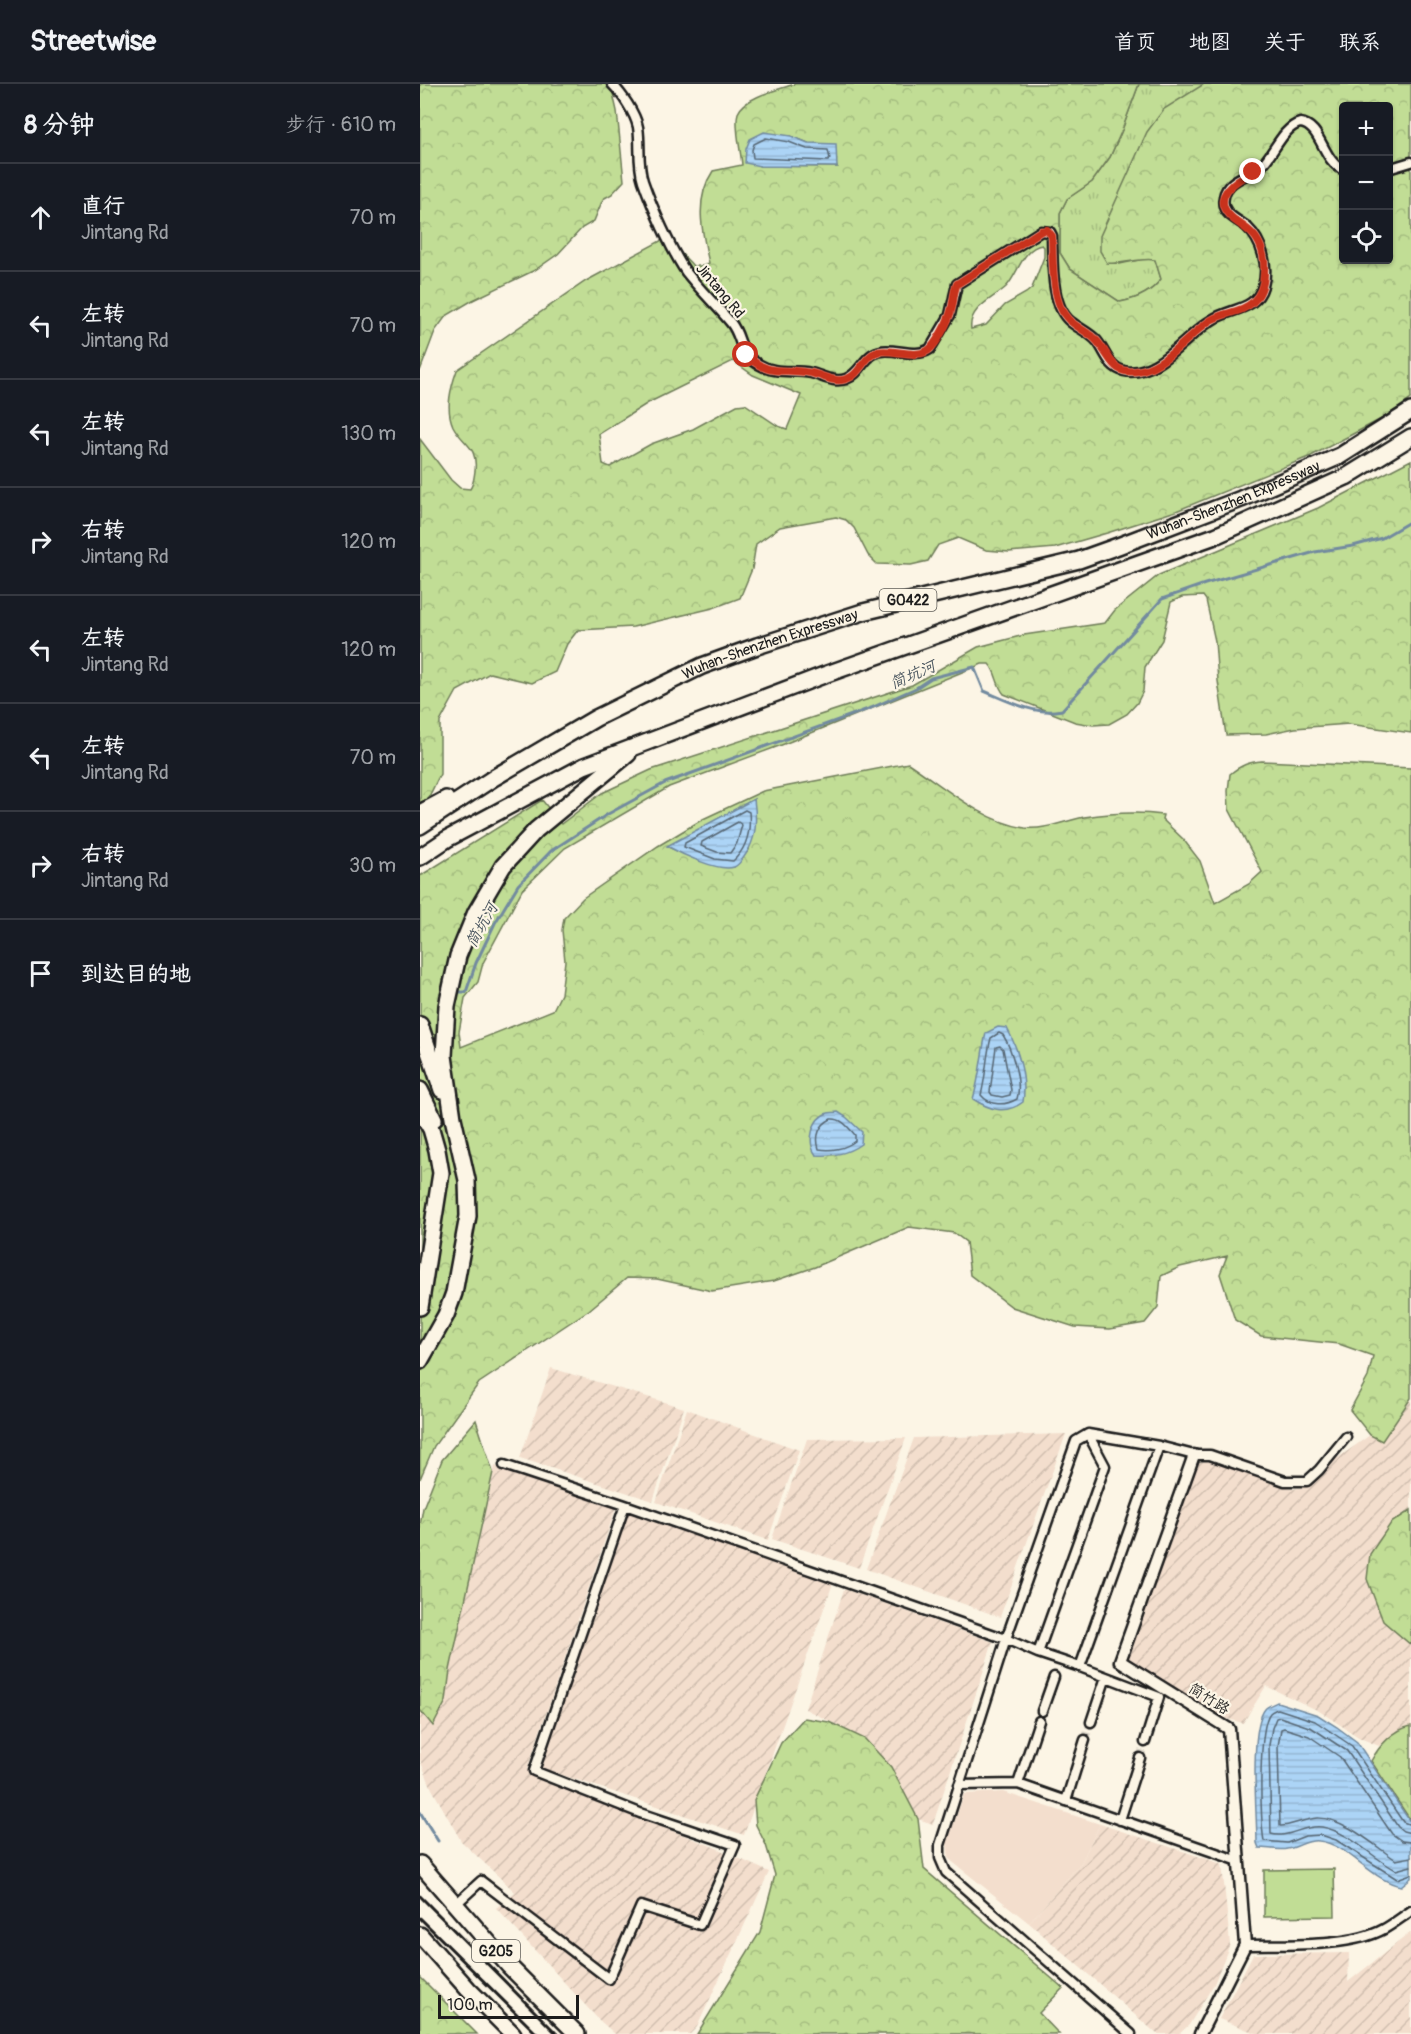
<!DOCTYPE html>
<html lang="zh">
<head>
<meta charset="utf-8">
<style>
	body { margin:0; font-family:Pangolin,"LXGW WenKai TC",sans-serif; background:#242831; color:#f1f3f6 }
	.controls { position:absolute; right:18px; top:18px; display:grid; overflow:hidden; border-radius:6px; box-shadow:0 2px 4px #0004 }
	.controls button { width:54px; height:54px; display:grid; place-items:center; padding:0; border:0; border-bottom:2px solid #363941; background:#171b24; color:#f1f3f6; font:30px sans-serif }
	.scale { position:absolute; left:18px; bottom:15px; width:141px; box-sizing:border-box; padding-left:6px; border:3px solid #1c1c1c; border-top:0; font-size:16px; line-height:21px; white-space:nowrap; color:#1c1c1c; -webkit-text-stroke:4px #fcf5e5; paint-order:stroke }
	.stop { position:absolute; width:18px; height:18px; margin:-14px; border:4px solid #c8321e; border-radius:50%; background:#fff }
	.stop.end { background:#c8321e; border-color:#fff; box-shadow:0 2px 6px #0008 }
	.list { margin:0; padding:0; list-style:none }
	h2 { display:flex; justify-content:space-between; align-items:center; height:78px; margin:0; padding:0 24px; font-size:26px }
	h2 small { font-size:20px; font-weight:400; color:#9ea1a6 }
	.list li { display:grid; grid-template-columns:39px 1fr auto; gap:18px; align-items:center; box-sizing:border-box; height:108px; padding:0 24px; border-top:2px solid #363941 }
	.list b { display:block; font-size:22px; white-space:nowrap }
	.list p { margin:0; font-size:20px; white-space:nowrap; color:#9ea1a6 }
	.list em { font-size:20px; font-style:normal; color:#9ea1a6 }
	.icon { flex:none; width:33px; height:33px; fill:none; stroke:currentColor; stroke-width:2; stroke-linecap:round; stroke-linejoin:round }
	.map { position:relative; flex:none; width:991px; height:1950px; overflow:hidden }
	header { display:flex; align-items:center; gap:36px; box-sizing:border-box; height:84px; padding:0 30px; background:#171b24; border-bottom:2px solid #363941 }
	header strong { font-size:28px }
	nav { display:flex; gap:33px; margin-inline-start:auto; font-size:21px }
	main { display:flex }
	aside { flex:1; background:#171b24 }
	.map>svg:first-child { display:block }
</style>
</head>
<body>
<header>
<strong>Streetwise</strong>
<nav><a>首页</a><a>地图</a><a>关于</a><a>联系</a></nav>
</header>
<main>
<aside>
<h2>8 分钟<small>步行 · 610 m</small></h2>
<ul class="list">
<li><svg class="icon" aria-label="ahead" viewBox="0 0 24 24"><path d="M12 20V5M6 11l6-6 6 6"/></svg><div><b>直行</b><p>Jintang Rd</p></div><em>70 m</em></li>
<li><svg class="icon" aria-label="left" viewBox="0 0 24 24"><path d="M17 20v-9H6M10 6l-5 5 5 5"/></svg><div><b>左转</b><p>Jintang Rd</p></div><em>70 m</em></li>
<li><svg class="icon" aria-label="left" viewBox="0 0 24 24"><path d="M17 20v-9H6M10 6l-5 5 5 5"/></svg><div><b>左转</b><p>Jintang Rd</p></div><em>130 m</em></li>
<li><svg class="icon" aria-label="right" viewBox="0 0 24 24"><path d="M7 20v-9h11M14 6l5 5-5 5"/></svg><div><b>右转</b><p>Jintang Rd</p></div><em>120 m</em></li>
<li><svg class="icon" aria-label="left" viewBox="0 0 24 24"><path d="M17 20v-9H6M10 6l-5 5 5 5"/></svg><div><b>左转</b><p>Jintang Rd</p></div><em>120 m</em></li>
<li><svg class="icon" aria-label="left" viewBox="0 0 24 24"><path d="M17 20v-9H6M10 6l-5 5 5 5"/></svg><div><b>左转</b><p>Jintang Rd</p></div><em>70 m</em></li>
<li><svg class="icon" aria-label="right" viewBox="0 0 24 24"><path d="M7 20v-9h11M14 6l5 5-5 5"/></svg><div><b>右转</b><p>Jintang Rd</p></div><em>30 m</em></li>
<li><svg class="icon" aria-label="arrive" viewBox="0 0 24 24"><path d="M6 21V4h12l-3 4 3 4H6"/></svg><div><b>到达目的地</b></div></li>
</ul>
</aside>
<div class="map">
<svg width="991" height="1950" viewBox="0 0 991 1950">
	<defs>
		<pattern id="industrial-furrows" width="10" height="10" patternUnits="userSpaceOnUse" patternTransform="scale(1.5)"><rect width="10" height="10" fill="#f3decd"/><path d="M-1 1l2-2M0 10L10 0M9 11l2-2" fill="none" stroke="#d0beaf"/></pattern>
		<pattern id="grass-tufts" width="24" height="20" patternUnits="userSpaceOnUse" patternTransform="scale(1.5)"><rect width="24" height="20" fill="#c1dd95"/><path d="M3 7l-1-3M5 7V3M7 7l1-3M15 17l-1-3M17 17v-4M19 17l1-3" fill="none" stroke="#a5bd80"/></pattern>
		<pattern id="forest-crowns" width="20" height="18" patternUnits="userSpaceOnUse" patternTransform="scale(1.5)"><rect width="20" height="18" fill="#c1dd95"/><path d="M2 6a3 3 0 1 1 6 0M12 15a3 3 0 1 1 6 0" fill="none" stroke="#a5bd80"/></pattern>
		<pattern id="water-rules" width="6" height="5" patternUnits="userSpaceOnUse" patternTransform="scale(1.5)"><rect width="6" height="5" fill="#acd4f6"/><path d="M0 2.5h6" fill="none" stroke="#93b5d2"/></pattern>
	</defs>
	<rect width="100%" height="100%" fill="#fcf5e5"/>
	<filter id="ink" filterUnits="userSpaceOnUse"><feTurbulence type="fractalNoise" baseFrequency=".0167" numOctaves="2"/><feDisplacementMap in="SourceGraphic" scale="12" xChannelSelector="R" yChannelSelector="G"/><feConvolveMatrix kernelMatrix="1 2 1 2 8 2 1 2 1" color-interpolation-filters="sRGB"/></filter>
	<g filter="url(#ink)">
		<path fill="#f3decd" d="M 583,1708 L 680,1740 L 661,1779 L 609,1839 L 529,1775 L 527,1759 L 544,1710 Z"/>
		<path fill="url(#industrial-furrows)" d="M 131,1284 L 264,1324 L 233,1417 L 100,1374 Z
			M 991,1314 L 991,1426 L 971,1439 L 951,1470 L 947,1495 L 963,1537 L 991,1561 L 991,1642 L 984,1644 L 959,1662 L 940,1654 L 899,1627 L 846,1602 L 823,1639 L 804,1634 L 706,1574 L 777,1378 L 792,1377 L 873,1405 L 890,1402 L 915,1376 L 950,1351 L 962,1357 Z
			M 267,1325 L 379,1366 L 348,1456 L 236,1418 Z
			M 646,1350 L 580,1533 L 446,1485 L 494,1354 Z
			M 486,1354 L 439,1484 L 352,1455 L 387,1355 Z
			M 75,1382 L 196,1423 L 107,1686 L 155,1709 L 294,1763 L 349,1788 L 277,1943 L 270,1950 L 195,1950 L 178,1935 L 76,1824 L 95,1808 L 41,1757 L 12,1705 L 0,1676 L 0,1626 L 13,1642 L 26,1617 L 30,1586 Z
			M 208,1428 L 413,1499 L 324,1751 L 121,1684 Z
			M 424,1505 L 573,1558 L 513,1740 L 498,1735 L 471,1683 L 445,1655 L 385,1625 Z
			M 680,1740 L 802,1780 L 810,1860 L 794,1900 L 769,1941 L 759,1950 L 737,1950 L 609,1839 L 661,1779 Z
			M 991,1848 L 991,1950 L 838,1950 L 799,1935 L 833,1870 L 929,1869 L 928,1898 Z"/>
		<path fill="url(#grass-tufts)" stroke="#6e7c58" stroke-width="1.5" d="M 719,0 L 784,0 L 777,6 L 700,180 L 728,174 L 735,175 L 741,195 C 731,209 717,215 700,218 L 650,185 L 640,169 L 640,129 L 647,115 L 672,98 L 690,73 L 702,46 Z"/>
		<path fill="url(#forest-crowns)" stroke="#6e7c58" stroke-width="1.5" fill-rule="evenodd" d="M 0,0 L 197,0 L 192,5 L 197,27 L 204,97 L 192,110 L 183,115 L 174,137 L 162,144 L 138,170 L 115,186 L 53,216 L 26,232 L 15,247 L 0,287 Z
			M 375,0 L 719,0 L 702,46 L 690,73 L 672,98 L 647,115 L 640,129 L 640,169 L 650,185 L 700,218 C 717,215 731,209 741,195 L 735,176 C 720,173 704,181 687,179 L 680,167 L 680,152 L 727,48 L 744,25 L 784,0 L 991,0 L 991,315 L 965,333 L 891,372 L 756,427 L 687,449 L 635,464 L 589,468 L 566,466 L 538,454 L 518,461 L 508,477 L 491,481 L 457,480 L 448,471 L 434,444 L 426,436 L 416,433 L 360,443 L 336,460 L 332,485 L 320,514 L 293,524 L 213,543 L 158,546 L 147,560 L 135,588 L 112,599 L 70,589 L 37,607 L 20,638 L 20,690 L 4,723 L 0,726 L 0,355 L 31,396 L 40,404 L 50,405 C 54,399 54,393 55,387 C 58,361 43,361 33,342 C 25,324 31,303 37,286 L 166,197 L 244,155 L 254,158 C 258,169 266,173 273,182 L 283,182 L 289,179 C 282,148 274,115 293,87 L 322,81 C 321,68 314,40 318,29 C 324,13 360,5 375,0 ZM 924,22 L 968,22 L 968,176 L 924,176 ZM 371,52 L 388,59 L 417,83 L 340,82 ZM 622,161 L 624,163 L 624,173 L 612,204 L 606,209 L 585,221 L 566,241 L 551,245 C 548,224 573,215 586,203 C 598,191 602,164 622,161 ZM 313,277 L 333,291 L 381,311 L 367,345 L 358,342 L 325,320 L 317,321 L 273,345 L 231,360 L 190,383 L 183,380 L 179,350 L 228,319 Z
			M 991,376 L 991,649 L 929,640 L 875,644 L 846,650 L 806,651 L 798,597 L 795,557 L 786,516 L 783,512 L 762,513 L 751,518 L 742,556 L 725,583 L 723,607 L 717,619 L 707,630 L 689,640 L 673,641 L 655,638 L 584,610 C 576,601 577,588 569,580 L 562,580 L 359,662 L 249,703 L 145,764 L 102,806 L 63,879 L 58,898 L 45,914 L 39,948 L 41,963 L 133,926 L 141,910 L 145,877 L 142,846 L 144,834 L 163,814 L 238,762 L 283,735 L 343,707 L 488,679 C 523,702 563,738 605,744 C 625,746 645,737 664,733 C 690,729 717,727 743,731 L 742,735 L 763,755 L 780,777 L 795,819 L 829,800 L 842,788 L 809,725 L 808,707 L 810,690 C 821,681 829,678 842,677 L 991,684 L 991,1314 L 962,1357 L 950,1351 L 930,1326 L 948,1293 L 953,1272 L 919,1260 L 841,1252 L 815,1236 L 800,1190 L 807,1172 L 760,1183 L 741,1192 L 738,1223 L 725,1239 L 690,1245 L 655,1243 L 592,1223 L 550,1191 L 546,1158 L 534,1149 L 489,1143 L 395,1183 L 354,1197 L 292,1207 L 237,1195 L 207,1194 L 169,1226 L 59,1299 L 14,1362 L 0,1395 L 0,792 L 122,716 L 141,740 L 182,709 L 231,686 L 492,601 L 558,563 L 604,551 L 685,539 L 695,526 L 739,491 L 898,424 ZM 334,715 L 329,766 L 314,783 L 275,775 L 248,763 Z
			M 56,1336 L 73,1388 L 30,1586 L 26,1617 L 13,1642 L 0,1626 L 0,1441 L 3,1424 L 22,1376 Z
			M 991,1426 L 991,1561 L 963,1537 L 947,1495 L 950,1470 L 971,1439 Z
			M 384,1634 L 409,1638 L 445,1655 L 471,1683 L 498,1735 L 504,1785 L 643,1904 L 619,1929 L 639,1950 L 277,1950 L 340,1848 L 355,1791 L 346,1761 L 336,1741 L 334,1716 L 361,1659 Z
			M 991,1642 L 991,1737 L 951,1677 C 959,1662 973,1646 991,1642 Z
			M 0,1893 L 57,1950 L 0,1950 Z"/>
		<path fill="#c1dd95" stroke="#6e7c58" stroke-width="1.5" d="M 914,1785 L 915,1832 L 844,1833 L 844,1786 Z"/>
		<path fill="url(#water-rules)" stroke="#728a9f" stroke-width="1.5" d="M 344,48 L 371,52 L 388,59 L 416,60 L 417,83 L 340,82 L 325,79 L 326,65 L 330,55 Z
			M 334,715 C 337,737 337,755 324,773 C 321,777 318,782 314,783 C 298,788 261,770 247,762 Z
			M 578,943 L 587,944 C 598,965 607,994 603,1018 C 586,1031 570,1026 553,1015 C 560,993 561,971 566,949 Z
			M 418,1028 L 426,1033 L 442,1048 L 441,1060 C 427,1070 414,1072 396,1071 C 387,1059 391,1034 408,1029 C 411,1028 415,1029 418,1028 Z
			M 857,1618 L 898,1631 L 917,1643 L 937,1658 L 991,1739 L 991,1794 L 981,1802 C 952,1797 928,1760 899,1757 C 887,1755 878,1764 867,1765 C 859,1767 848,1764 839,1764 L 837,1759 C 837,1732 829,1644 845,1625 C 847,1622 854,1620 857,1618 Z"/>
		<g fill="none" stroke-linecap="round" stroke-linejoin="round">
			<path stroke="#566673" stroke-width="1.5" d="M 346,54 L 369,58 L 387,65 L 408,66 L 410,75 L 408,77 L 333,74 L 332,66 L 334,60 Z
				M 325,726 L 329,728 C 331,747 327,764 313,777 L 295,775 L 264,763 L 265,759 Z
				M 318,738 L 322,741 L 317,759 L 310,769 L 297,768 L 281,762 L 282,758 Z
				M 579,949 L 583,951 C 592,965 602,1000 597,1015 C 585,1022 570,1022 561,1011 C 566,993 566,973 571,954 Z
				M 580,962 L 583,965 L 591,1006 L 590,1011 L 582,1013 L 572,1011 L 570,1008 L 576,963 Z
				M 411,1035 C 422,1034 428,1043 435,1051 L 435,1057 C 425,1065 411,1067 399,1065 C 395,1052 399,1041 411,1035 Z
				M 991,1741 L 983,1738 L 932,1662 L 895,1637 L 858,1625 C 857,1625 852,1627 850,1629 C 838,1643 840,1737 844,1757 L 867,1759 L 885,1752 L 901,1751 L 916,1756 L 977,1795 L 991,1790
				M 991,1749 L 983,1747 L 978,1743 L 927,1667 L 892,1644 L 860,1633 L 856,1634 L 852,1644 L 849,1661 L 851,1750 C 869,1755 884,1740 902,1743 C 930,1748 952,1774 976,1786 L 991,1782
				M 991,1758 L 982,1757 L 972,1750 L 920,1673 L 889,1652 L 864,1644 L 861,1645 L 858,1662 L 860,1742 C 868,1743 884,1735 897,1734 C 923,1733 955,1762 976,1776 L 991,1773"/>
			<path stroke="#728a9f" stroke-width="3" d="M 37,908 L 46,908 L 56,879 L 75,839 L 98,801 L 131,767 L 188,730 L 245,699 L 451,624 L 496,604 L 511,594 L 554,583 L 564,607 C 588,617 616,632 642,626 L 742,515 L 785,500 L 895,468 L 933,462 L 962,454 L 991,437
				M 0,1728 L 18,1757"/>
			<path stroke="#dad4c7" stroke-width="8" stroke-dasharray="8 4" stroke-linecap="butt" d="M 665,1656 L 671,1638
				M 720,1674 L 725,1658"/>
			<defs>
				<path id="street" d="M 192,0 C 202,10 215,29 218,43 C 221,61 217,79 223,97 C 232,123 251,166 266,188 C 280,206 297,222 311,239 C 323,254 317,268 338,280 C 356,291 372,285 391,289 C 403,292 413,299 426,295 C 439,290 442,277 453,270 C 470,260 493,276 510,265 L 530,231 L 537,200 L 621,147 L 630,148 L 632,152 C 633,176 630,222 651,238 C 660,245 670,249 677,257 C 686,268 688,283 704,287 C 737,294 766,251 792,236 C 810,224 836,227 843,202 C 849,182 842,157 827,143 C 817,135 800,130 804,113 C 807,95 829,92 841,82 C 854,70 862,44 880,39 C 902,41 902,78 924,86
					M 968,85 L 991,78
					M 84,1381 L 205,1421 L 586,1555 L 618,1569 L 660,1583 L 739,1362
					M 618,1569 L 685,1382 L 668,1350
					M 660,1583 L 739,1613 L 725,1658
					M 622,1627 L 634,1593
					M 671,1638 L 686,1593
					M 598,1700 L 619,1637
					M 539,1701 L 598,1700 L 819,1777
					M 646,1717 L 665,1656
					M 700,1736 L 720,1674
					M 36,1820 L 61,1797 L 189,1895 L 221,1822 L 280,1841 L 315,1761 L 220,1729 L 114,1687 L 205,1421
					M 825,1861 C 864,1860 930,1864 964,1845 C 973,1840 982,1833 991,1827
					M 711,1950 L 526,1788 L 520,1774 L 520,1761 L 586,1555 L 656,1357 L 668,1350 L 739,1362 L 774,1371 L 790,1371 L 865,1397 L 887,1397 L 899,1386 L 926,1353"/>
				<path id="secondary" d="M 774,1371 L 700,1577 L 809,1645 L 825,1861 L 780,1950"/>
				<g id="highway">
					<path d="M 0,729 L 26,715"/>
					<path id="s1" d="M 0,742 L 75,693 L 176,634 L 282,582 L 337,562 L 443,528 L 659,476 L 698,462 L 821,415 L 920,372 L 991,327"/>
					<path d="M 0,773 L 27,755 L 164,682 L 404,591 L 795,452 L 926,393 L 991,353"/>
					<path d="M 0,941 L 22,1006"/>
					<path d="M 0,1006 L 14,1035"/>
					<path d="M 0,1026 L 11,1045 L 17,1066 L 21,1089 L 0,1223"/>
					<path d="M 0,1277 L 26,1231 L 34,1209 L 48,1132 L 47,1096 L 33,1034 L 24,972 L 27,922 L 38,872 L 56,828 L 83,782 L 116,746 L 208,670"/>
					<path d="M 0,1780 L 89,1882 L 157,1950"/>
					<path d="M 0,1851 L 48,1905 L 93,1950"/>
				</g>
			</defs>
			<use href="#street" stroke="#1c1c1c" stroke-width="13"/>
			<use href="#secondary" stroke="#1c1c1c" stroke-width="15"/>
			<use href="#highway" stroke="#1c1c1c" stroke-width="20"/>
			<use href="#street" stroke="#fcf5e5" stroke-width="8"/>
			<use href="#secondary" stroke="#fcf5e5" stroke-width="10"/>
			<use href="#highway" stroke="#fcf5e5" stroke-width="15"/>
			<path stroke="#1c1c1c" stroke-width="3" d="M 0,1812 L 137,1950
				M 0,1834 L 117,1950"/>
		</g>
	</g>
	<g fill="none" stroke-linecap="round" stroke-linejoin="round" filter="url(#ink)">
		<path stroke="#c8321e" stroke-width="8" d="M 326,271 C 350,294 363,283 391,289 C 405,292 416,301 431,293 C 441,287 445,272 457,268 C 473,264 499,277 511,264 C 519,255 528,238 531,227 C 534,218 533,208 537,200 L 621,147 L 627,146 L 632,152 C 633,175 631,218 648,235 C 657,244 669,248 677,257 C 692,274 692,293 722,286 C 748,280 769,250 791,236 C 804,228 822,229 833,218 C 841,210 844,200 844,189 C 845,178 843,164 836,154 C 829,144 817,140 809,131 C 791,112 817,95 833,88"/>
	</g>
	<g text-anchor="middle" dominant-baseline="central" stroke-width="4.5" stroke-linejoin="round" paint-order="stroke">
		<g fill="#fcf5e5" stroke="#5f5d58" stroke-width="1.5">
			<rect x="459.5" y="505" width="57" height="22" rx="4.5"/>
			<rect x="52" y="1856" width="48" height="22" rx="4.5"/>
		</g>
		<g font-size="14" font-weight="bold" fill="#1c1c1c">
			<text x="488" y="516">G0422</text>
			<text x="76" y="1867">G205</text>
		</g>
		<g font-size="15" fill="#1c1c1c" stroke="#fcf5e5">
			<text transform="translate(300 207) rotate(50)">Jintang Rd</text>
			<text stroke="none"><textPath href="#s1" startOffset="882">Wuhan-Shenzhen Expressway</textPath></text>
			<text stroke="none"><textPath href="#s1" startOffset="396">Wuhan-Shenzhen Expressway</textPath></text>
			<text transform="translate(789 1615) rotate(32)">简竹路</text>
		</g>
		<g font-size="16" font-style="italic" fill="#47535d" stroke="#fcf5e5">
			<text transform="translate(493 591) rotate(-24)">简坑河</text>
			<text transform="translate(62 841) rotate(-61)">简坑河</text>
		</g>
	</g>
</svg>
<div class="controls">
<button>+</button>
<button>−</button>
<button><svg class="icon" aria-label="locate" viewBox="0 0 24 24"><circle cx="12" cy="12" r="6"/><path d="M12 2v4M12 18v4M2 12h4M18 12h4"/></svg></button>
</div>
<div class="scale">100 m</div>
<div class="stop" style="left:326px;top:271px"></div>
<div class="stop end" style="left:833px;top:88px"></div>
</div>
</main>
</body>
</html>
